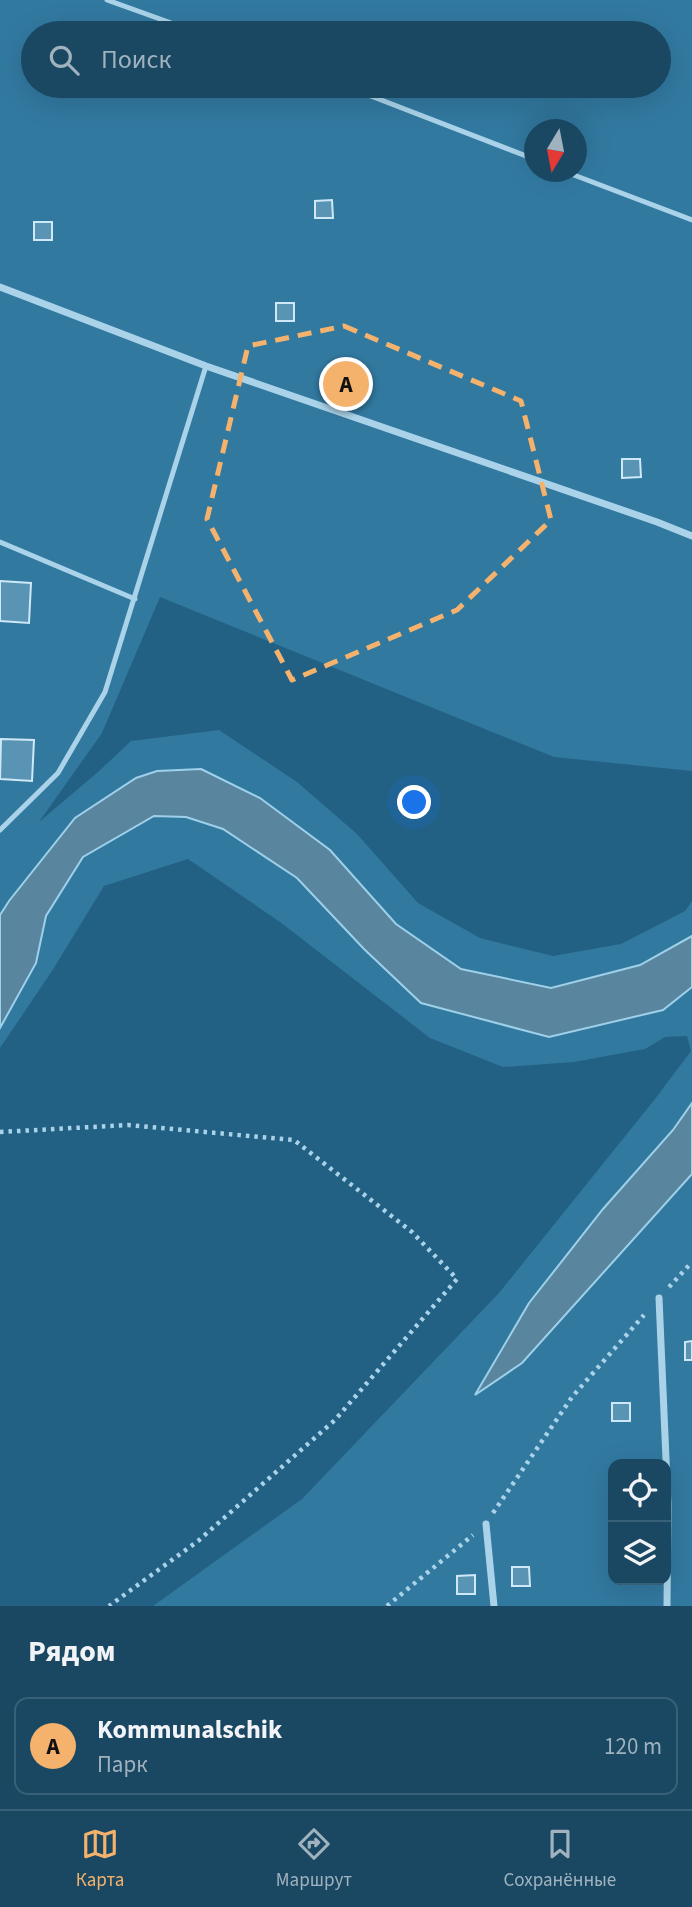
<!DOCTYPE html>
<html lang="ru">
<head>
<meta charset="utf-8">
<style>
	body { margin:0; font-family:"Source Sans 3",sans-serif; background:#234f69; color:#f1f3f6 }
	.controls { position:absolute; right:21px; bottom:21px; display:grid; overflow:hidden; border-radius:14px; box-shadow:0 7px 28px #0002 }
	.controls button { width:63px; height:63px; display:grid; place-items:center; padding:0; border:0; border-bottom:2px solid #386078; background:#1a4863; color:#f1f3f6; font:35px sans-serif }
	.compass { position:absolute; left:524px; top:119px; width:63px; height:63px; border-radius:50%; background:#1a4863; box-shadow:0 7px 28px #0002; rotate:190deg }
	.you { position:absolute; left:415px; top:803px; width:24px; height:24px; margin:-18px; border:5px solid #fff; border-radius:50%; background:#1a73e8; box-shadow:0 0 0 10px #1a73e833 }
	.badge { display:grid; place-items:center; width:46px; height:46px; border-radius:50%; background:#f5b26c; color:#111; font-size:23px; font-weight:700 }
	.pin { position:absolute; translate:-50% -50%; border:4px solid #fff; box-shadow:0 2px 7px #0006 }
	.list { margin:0; padding:0; list-style:none }
	h2 { display:flex; justify-content:space-between; align-items:center; height:91px; margin:0; padding:0 28px; font-size:30px }
	h2 small { font-size:23px; font-weight:400; color:#9fb2be }
	.list li { display:grid; grid-template-columns:46px 1fr auto; gap:21px; align-items:center; box-sizing:border-box; height:98px; margin:0 14px 14px; padding:0 14px; border:2px solid #386078; border-radius:14px }
	.list b { display:block; font-size:26px; white-space:nowrap }
	.list p { margin:0; font-size:23px; white-space:nowrap; color:#9fb2be }
	.list em { font-size:23px; font-style:normal; color:#9fb2be }
	.icon { flex:none; width:38px; height:38px; fill:none; stroke:currentColor; stroke-width:2; stroke-linecap:round; stroke-linejoin:round }
	.map { position:relative; flex:none; width:692px; height:1606px; overflow:hidden }
	.search { position:absolute; background:#1a4863; box-shadow:0 7px 28px #0002; left:21px; right:21px; top:21px; height:77px; display:flex; align-items:center; gap:18px; box-sizing:border-box; padding:0 24px; border-radius:38px; color:#9fb2be; font-size:26px }
	.sheet { height:203px; background:#1a4863 }
	nav { display:flex; justify-content:space-around; align-items:center; box-sizing:border-box; height:98px; border-top:2px solid #386078; background:#1a4863; font-size:19px; color:#9fb2be }
	nav a { display:grid; justify-items:center; gap:4px }
	nav .on { color:#f5b26c }
	.map>svg:first-child { display:block }
</style>
</head>
<body>
<div class="map">
<svg width="692" height="1606" viewBox="0 0 692 1606">
	<rect width="100%" height="100%" fill="#226084"/>
	<path fill="#3279a0" fill-rule="evenodd" d="M 0,0 L 692,0 L 692,771 L 554,757 L 160,597 L 102,733 L 39,822 L 98,772 L 131,741 L 219,730 L 297,782 L 357,834 L 418,903 L 480,938 L 553,956 L 621,944 L 685,911 L 692,901 L 692,1606 L 153,1606 L 302,1499 L 499,1293 L 655,1099 L 691,1051 L 687,1036 L 665,1037 L 645,1049 L 574,1062 L 503,1067 L 430,1038 L 280,922 L 188,859 L 104,886 L 52,971 L 0,1048 ZM 33,33 L 659,33 L 659,86 L 33,86 ZM 534,130 L 576,130 L 576,172 L 534,172 ZM 613,1464 L 666,1464 L 666,1580 L 613,1580 Z"/>
	<path fill="#59869e" stroke="#9ed0ea" stroke-width="2" d="M 201,769 L 260,798 L 330,850 L 396,924 L 461,969 L 551,988 L 640,965 L 692,936 L 692,987 L 663,1010 L 549,1037 L 421,1003 L 364,949 L 297,878 L 223,829 L 186,817 L 154,816 L 83,857 L 46,916 L 36,963 L 0,1028 L 0,915 L 9,901 L 75,818 L 136,778 L 157,771 Z
		M 692,1103 L 692,1174 L 522,1363 L 475,1395 L 529,1303 L 603,1209 L 673,1130 Z"/>
	<path fill="#5a94b4" stroke="#cee8f7" stroke-width="2" d="M 332,200 L 333,218 L 315,218 L 315,201 Z
		M 34,222 L 52,222 L 52,240 L 34,240 Z
		M 276,303 L 294,303 L 294,321 L 276,321 Z
		M 622,459 L 640,459 L 641,477 L 622,478 Z
		M 0,581 L 31,583 L 29,623 L 0,621 Z
		M 1,739 L 34,740 L 32,781 L 0,779 Z
		M 692,1341 L 692,1360 L 685,1360 L 685,1342 Z
		M 612,1403 L 630,1403 L 630,1421 L 612,1421 Z
		M 512,1567 L 529,1567 L 530,1586 L 512,1586 Z
		M 475,1575 L 475,1594 L 457,1594 L 457,1576 Z"/>
	<g fill="none" stroke-linecap="round" stroke-linejoin="round">
		<path stroke="#aad3e9" stroke-width="4.5" stroke-dasharray="3.5 5" stroke-linecap="butt" d="M 0,1132 L 128,1125 L 294,1140 L 412,1232 L 457,1279 L 335,1420 L 198,1541 L 109,1606
			M 669,1287 L 692,1262
			M 493,1513 L 572,1397 L 644,1315
			M 387,1606 L 473,1535"/>
		<path stroke="#aad3e9" stroke-width="5" d="M 107,0 L 199,33
			M 345,86 L 534,159
			M 566,172 L 692,220
			M 0,542 L 135,599
			M 0,830 L 58,773 L 105,692 L 206,366"/>
		<path stroke="#aad3e9" stroke-width="7" d="M 0,287 L 206,366 L 657,522 L 692,536
			M 659,1298 L 668,1505 L 667,1606
			M 486,1524 L 494,1606"/>
	</g>
	<path fill="none" stroke="#f5b26c" stroke-width="5" stroke-dasharray="14 9" stroke-linejoin="round" d="M 344,326 L 521,401 L 551,520 L 457,610 L 292,680 L 207,519 L 248,346 Z"/>
</svg>
<div class="controls">
<button><svg class="icon" aria-label="locate" viewBox="0 0 24 24"><circle cx="12" cy="12" r="6"/><path d="M12 2v4M12 18v4M2 12h4M18 12h4"/></svg></button>
<button><svg class="icon" aria-label="layers" viewBox="0 0 24 24"><path d="M12 4l9 5-9 5-9-5zM3 14l9 5 9-5"/></svg></button>
</div>
<svg class="compass" viewBox="-18 -18 36 36"><path d="M0-13l5 13h-10z" fill="#e53935"/><path d="M0 13l5-13h-10z" fill="#9fb2be"/></svg>
<div class="you"></div>
<div class="pin badge" style="left:346px;top:384px">A</div>
<div class="search"><svg class="icon" aria-label="search" viewBox="0 0 24 24"><circle cx="10" cy="10" r="6"/><path d="M15 15l6 6"/></svg>Поиск</div>
</div>
<section class="sheet">
<h2>Рядом<small></small></h2>
<ul class="list">
<li><span class="badge">A</span><div><b>Kommunalschik</b><p>Парк</p></div><em>120 m</em></li>
</ul>
</section>
<nav>
<a class="on"><svg class="icon" aria-label="map" viewBox="0 0 24 24"><path d="M3 6l6-2 6 2 6-2v14l-6 2-6-2-6 2zM9 4v14M15 6v14"/></svg>Карта</a>
<a><svg class="icon" aria-label="directions" viewBox="0 0 24 24"><path d="M12 3l9 9-9 9-9-9zM9 14v-3h6M13 9l2 2-2 2"/></svg>Маршрут</a>
<a><svg class="icon" aria-label="saved" viewBox="0 0 24 24"><path d="M7 4h10v16l-5-4-5 4z"/></svg>Сохранённые</a>
</nav>
</body>
</html>
